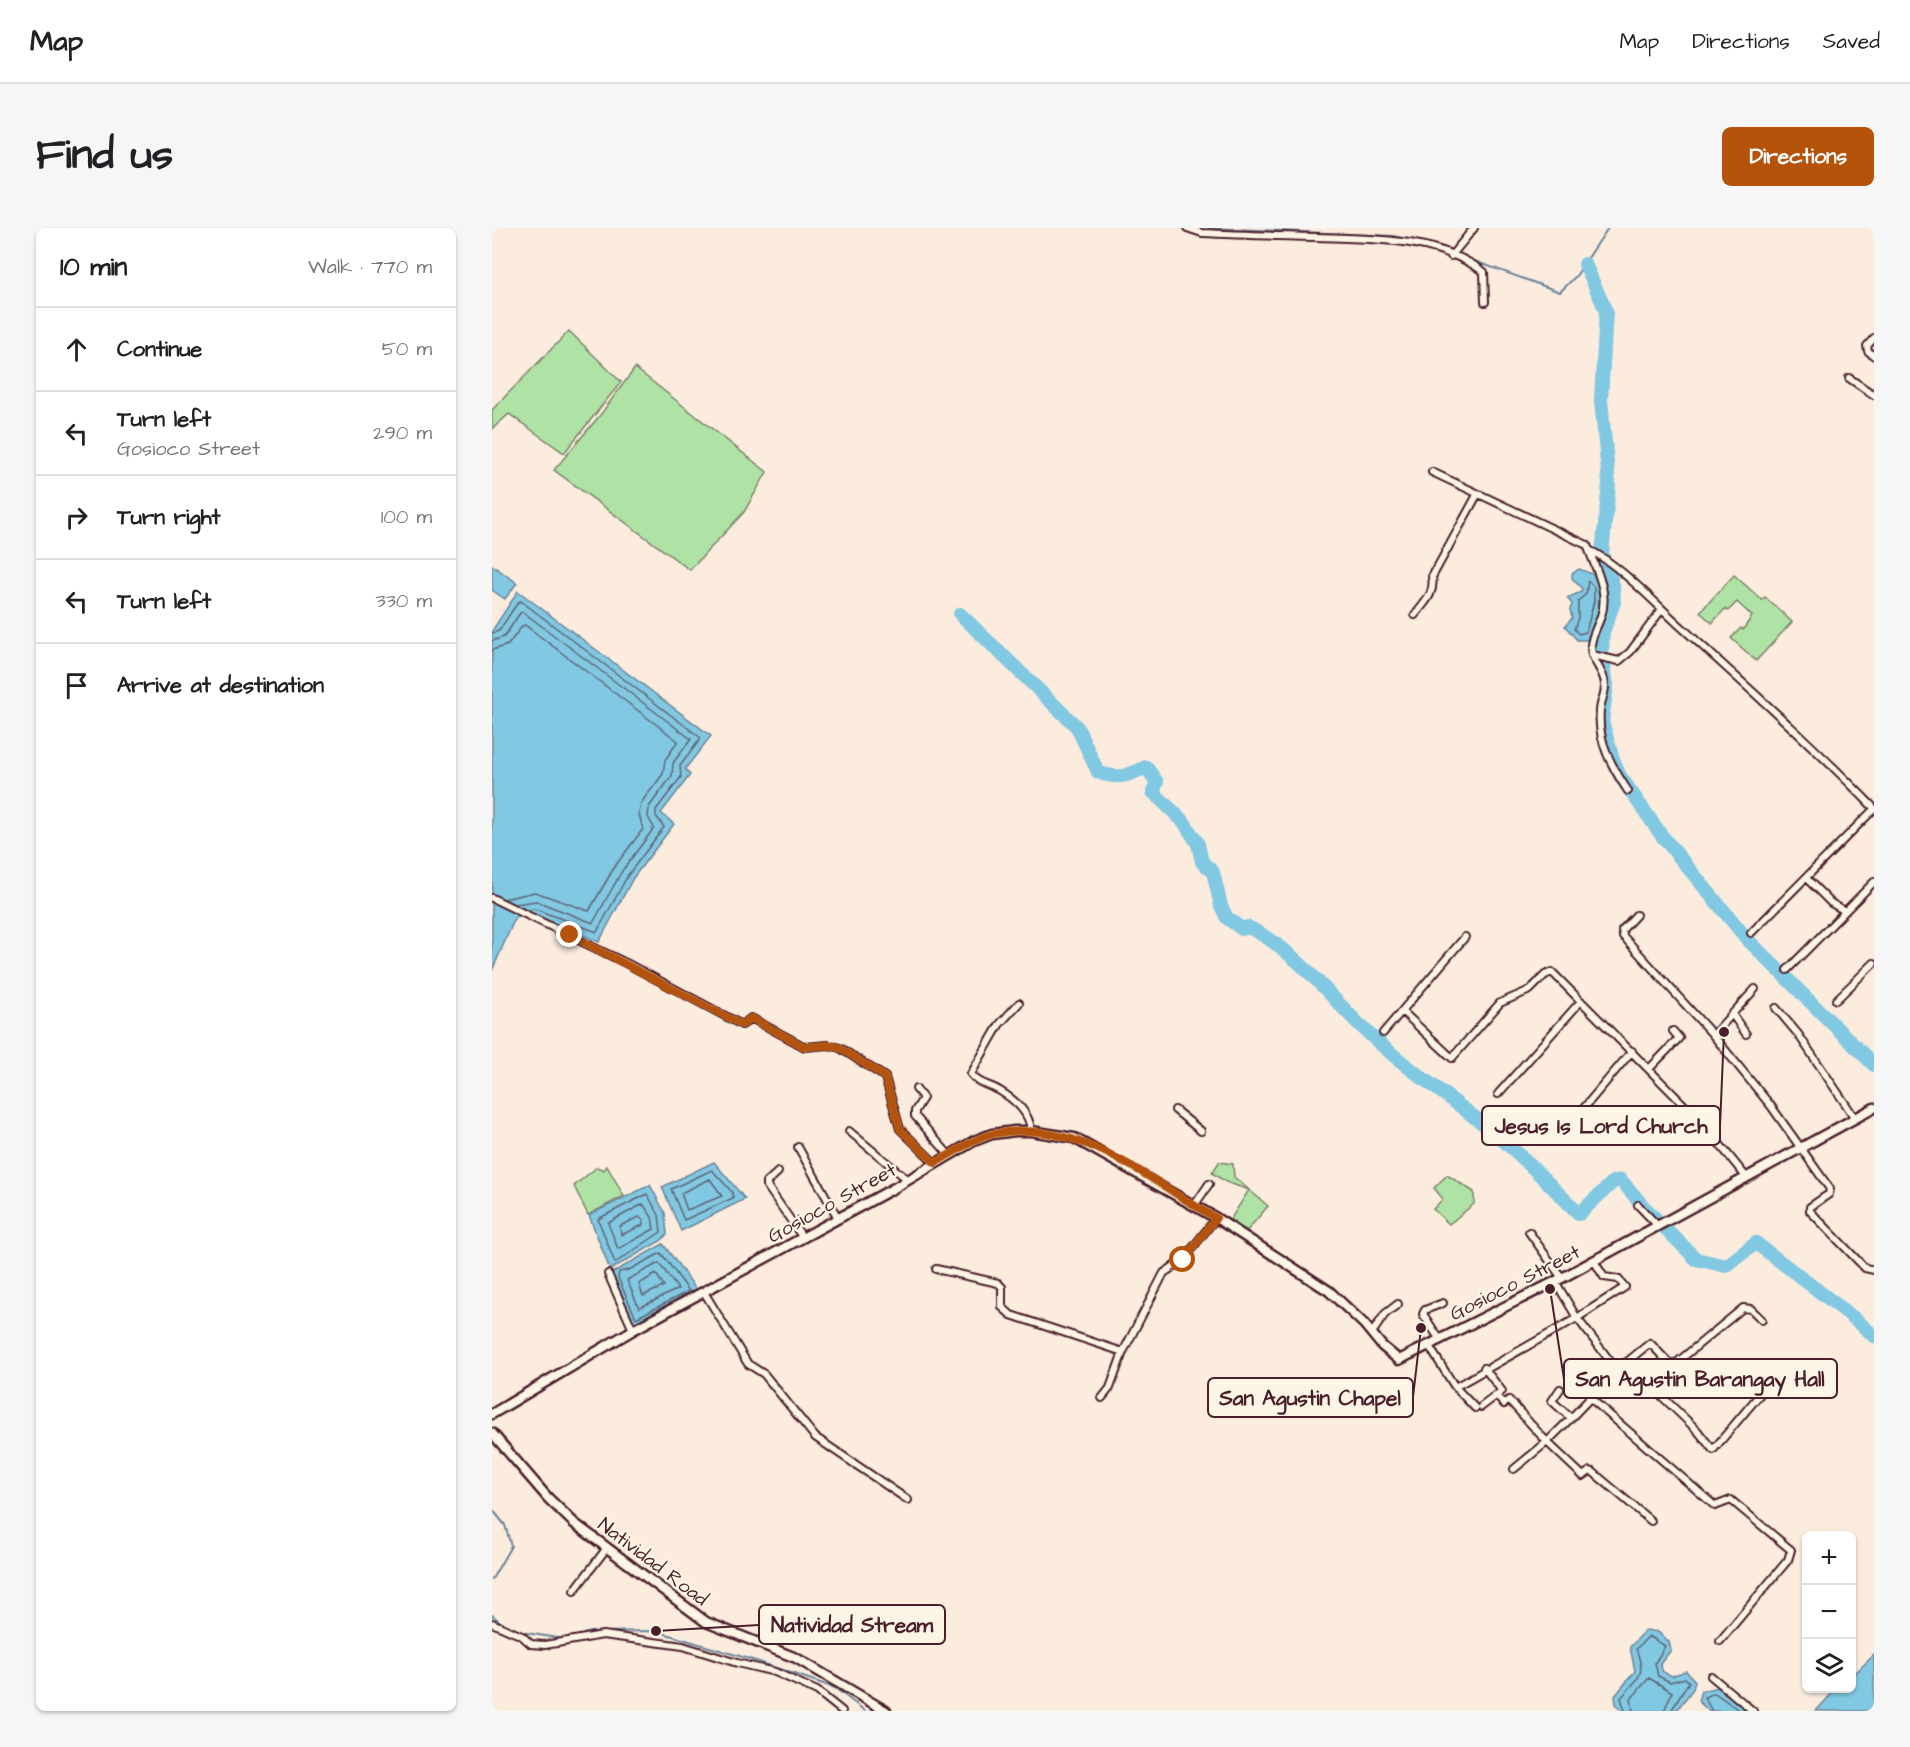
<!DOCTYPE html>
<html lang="en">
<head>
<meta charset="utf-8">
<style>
	body { margin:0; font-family:"Architects Daughter",sans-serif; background:#f6f6f6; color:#202124 }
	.controls { position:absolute; right:18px; bottom:18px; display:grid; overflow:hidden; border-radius:9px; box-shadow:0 2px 4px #0004 }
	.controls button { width:54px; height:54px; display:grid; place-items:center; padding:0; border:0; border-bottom:2px solid #e0e0e0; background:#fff; color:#202124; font:30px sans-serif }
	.stop { position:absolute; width:18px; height:18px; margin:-14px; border:4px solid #b45309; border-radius:50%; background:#fff }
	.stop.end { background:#b45309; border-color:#fff; box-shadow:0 2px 6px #0008 }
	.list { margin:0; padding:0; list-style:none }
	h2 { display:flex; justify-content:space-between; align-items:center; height:78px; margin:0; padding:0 24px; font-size:26px }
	h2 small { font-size:20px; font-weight:400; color:#757577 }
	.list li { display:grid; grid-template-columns:39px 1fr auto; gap:18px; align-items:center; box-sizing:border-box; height:84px; padding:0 24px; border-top:2px solid #e0e0e0 }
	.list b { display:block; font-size:22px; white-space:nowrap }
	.list p { margin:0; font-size:20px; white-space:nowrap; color:#757577 }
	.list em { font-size:20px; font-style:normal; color:#757577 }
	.icon { flex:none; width:33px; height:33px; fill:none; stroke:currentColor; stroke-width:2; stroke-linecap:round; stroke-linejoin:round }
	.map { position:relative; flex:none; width:1382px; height:1483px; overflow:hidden; border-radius:9px }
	header { display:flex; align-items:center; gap:36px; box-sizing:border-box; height:84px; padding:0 30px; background:#fff; border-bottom:2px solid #e0e0e0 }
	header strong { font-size:28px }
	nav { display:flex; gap:33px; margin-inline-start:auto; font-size:21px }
	.intro { display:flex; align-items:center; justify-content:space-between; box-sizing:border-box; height:144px; padding:0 36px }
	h1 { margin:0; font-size:42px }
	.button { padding:15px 27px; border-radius:9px; background:#b45309; color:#fff; font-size:21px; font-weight:700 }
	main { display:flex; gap:36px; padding:0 36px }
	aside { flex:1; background:#fff; border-radius:9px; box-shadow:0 2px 4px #0004 }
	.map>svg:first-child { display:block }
</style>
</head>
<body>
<header>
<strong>Map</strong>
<nav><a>Map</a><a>Directions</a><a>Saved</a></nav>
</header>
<div class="intro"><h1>Find us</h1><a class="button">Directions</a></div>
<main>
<aside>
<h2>10 min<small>Walk · 770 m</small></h2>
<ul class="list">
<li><svg class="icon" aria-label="ahead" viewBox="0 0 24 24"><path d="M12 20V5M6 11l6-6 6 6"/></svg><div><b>Continue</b></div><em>50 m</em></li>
<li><svg class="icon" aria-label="left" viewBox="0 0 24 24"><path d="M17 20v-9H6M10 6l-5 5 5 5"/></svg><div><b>Turn left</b><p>Gosioco Street</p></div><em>290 m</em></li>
<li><svg class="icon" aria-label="right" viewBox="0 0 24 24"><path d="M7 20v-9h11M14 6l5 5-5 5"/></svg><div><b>Turn right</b></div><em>100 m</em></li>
<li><svg class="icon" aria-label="left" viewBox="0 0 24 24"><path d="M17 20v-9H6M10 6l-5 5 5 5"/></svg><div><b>Turn left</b></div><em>330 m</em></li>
<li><svg class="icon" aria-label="arrive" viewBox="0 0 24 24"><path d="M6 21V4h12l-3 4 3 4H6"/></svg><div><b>Arrive at destination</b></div></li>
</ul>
</aside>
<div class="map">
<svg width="1382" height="1483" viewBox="0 0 1382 1483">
	<rect width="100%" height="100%" fill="#fbecde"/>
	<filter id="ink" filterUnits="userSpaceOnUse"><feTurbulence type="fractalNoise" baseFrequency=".0167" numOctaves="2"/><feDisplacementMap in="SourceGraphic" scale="12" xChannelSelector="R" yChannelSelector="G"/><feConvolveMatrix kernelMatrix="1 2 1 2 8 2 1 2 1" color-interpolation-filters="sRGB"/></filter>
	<g filter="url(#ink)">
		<path fill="#aee3a5" stroke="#7c8168" stroke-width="1.5" d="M 77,103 L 129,154 L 72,225 L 17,186 L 0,201 L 0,182 Z
			M 143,140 L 275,244 L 252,284 L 198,342 L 62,242 L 109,186 Z
			M 1242,347 L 1270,372 L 1273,369 L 1300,394 L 1264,433 L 1239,410 L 1249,400 L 1251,402 L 1260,388 L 1245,374 L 1236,383 L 1233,381 L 1220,395 L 1208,384 Z
			M 727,934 L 741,936 L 742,949 L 776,978 L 754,1004 L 738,992 L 757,962 L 734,954 L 720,945 Z
			M 115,938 L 132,968 L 96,987 L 82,958 L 105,939 L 112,942 Z
			M 955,947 L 982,964 L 982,976 L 957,996 L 941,981 L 951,971 L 942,960 Z"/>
		<path fill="#81c8e2" stroke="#6b8499" stroke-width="1.5" d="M 0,337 L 25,355 L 13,371 L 0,362 Z
			M 1087,341 L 1105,348 C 1109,368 1109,397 1095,412 L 1085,412 L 1073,398 L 1080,390 L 1078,382 L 1080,376 L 1075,370 L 1089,364 L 1090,361 L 1080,350 L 1080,346 Z
			M 26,363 L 219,508 L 193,541 L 198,547 L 169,585 L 182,596 L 141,650 L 107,714 L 41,686 L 23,690 L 0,743 L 0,403 Z
			M 222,934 L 253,971 L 189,1003 L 170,959 Z
			M 158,957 L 173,985 L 175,1006 L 170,1012 L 118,1042 L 97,987 Z
			M 171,1016 L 207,1065 L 141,1099 L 118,1046 Z
			M 1154,1402 L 1166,1404 L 1177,1414 L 1179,1422 L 1168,1436 L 1171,1444 L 1180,1448 L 1194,1443 L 1203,1453 L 1201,1461 L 1184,1483 L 1130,1483 L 1124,1476 L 1123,1468 L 1143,1443 L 1138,1419 Z
			M 1382,1427 L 1382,1483 L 1324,1483 L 1344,1461 L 1360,1460 L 1360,1448 Z
			M 1227,1459 L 1251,1478 L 1254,1483 L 1217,1483 L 1206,1473 L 1209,1463 Z"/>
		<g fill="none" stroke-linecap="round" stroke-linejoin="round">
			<path stroke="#606374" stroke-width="1.5" d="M 1096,353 L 1102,359 L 1102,373 L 1094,404 L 1087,406 L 1082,401 L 1086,390 L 1086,373 L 1094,366 Z
				M 0,405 L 7,403 L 26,374 L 29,373 L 209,510 L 188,538 L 189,549 L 164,582 L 164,588 L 172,599 L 136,647 L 105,704 L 43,681 L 34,682
				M 0,413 L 12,409 L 28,385 L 31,384 L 199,511 L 181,535 L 180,548 L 157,579 L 156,589 L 162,600 L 130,643 L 101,695 L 44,673 L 23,676
				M 0,422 L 16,417 L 30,398 L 33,397 L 186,513 L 173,532 L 171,546 L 149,575 L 147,586 L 151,601 L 123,638 L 97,683 L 43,664 L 12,671
				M 220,942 L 240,964 L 241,970 L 192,992 L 179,961 Z
				M 218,951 L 230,968 L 195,982 L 189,965 Z
				M 155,966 L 167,987 L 169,1004 L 123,1035 L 106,991 Z
				M 151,976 L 160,989 L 162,1001 L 126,1021 L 116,995 Z
				M 147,989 L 151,992 L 151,997 L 129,1007 L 128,998 Z
				M 169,1025 L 197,1063 L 144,1090 L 126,1050 L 127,1044 L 137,1042 Z
				M 167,1035 L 186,1061 L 147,1080 L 135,1052 Z
				M 164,1046 L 172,1058 L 151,1068 L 147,1056 Z
				M 1133,1483 L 1129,1470 C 1146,1449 1155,1449 1144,1421 L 1157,1408 L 1173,1418 L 1163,1435 L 1166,1448 L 1178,1454 L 1193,1450 L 1197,1454 L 1179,1483
				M 1141,1483 L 1139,1471 L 1157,1450 L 1180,1464 L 1172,1483
				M 1220,1483 L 1212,1469 L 1223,1465 L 1248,1483"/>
			<path stroke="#6b8499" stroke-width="2" d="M 717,0 L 901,8 L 930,15
				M 977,31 L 1068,64 L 1084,48 L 1116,0
				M 0,1281 L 13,1297 L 19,1318 L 0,1351
				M 0,1387 L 12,1397
				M 28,1404 L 72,1411
				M 83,1409 L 98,1404 L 164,1403 L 264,1433 L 343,1460 L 373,1483"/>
			<path stroke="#81c8e2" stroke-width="14" d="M 1093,36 L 1114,83 L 1109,172 L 1117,256 L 1110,326 L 1121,357 L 1122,374 L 1111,404 L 1110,425 L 1115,457 L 1110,493 L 1121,532 L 1128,548 L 1170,608 L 1255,711 L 1382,837
				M 468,386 L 585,499 L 606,544 C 625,552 636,548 654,539 L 665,554 L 661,564 L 692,594 L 706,616 L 710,634 L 721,644 L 729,678 L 735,690 L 750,701 L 756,699 C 804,722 834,765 872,801 C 908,836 951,864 990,895 C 1025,922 1056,955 1087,986 L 1121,954 L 1129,952 L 1151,978 L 1204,1031 L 1234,1038 L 1264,1015 L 1363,1091 L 1382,1108"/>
			<defs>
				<path id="street" d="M 695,0 L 710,5 C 748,7 786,8 824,9 C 881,11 945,9 992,44 L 993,74
					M 959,28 L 982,0
					M 1382,110 L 1375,118 L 1376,123 L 1382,128
					M 1357,150 L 1382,167
					M 940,244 L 1095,317 L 1097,322 C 1124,334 1162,374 1185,395 C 1252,456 1319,515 1382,580
					M 1097,322 C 1105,344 1117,365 1109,388 C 1106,398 1099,408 1099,418 C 1098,432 1112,442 1113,456 C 1114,465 1108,474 1108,483 C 1105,513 1120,539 1136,563
					M 923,387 C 933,374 943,366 940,349 L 985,267
					M 1100,427 L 1127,433 L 1138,424 L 1170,381
					M 1314,650 L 1339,675 L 1353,683
					M 0,670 L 136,736 L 250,797 L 259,790 L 313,819 L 336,817 L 348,820 L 393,849 L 408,901 L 443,935
					M 1144,687 L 1130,702 L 1131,708 L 1221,807 L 1279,878 L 1338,961 L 1337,966 L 1318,979 L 1318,983 L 1373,1040 L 1382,1042
					M 1259,705 L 1382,581
					M 1295,742 L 1382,654
					M 1344,772 L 1382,735
					M 527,775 L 507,797 L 479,846 C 487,857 497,856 508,863 C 523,872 538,885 539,903
					M 1284,780 L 1306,806 L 1363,890
					M 911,784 L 960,830 L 1008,775 L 1038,762 L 1053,747 L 1060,744 L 1212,897 L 1255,950
					M 1240,786 L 1254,806
					M 891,805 L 973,709
					M 1221,807 L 1263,761
					M 1158,840 L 1187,810 L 1181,803
					M 424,861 L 431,870 L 423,883 L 423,888 L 457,927
					M 1006,866 L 1089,773
					M 683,882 L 709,903
					M 357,903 L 416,952
					M 1051,904 L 1060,910 L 1070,906 L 1140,823
					M 306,919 L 346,990
					M 286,944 L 275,954 L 275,958 L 311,1010
					M 1146,977 L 1166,998
					M 702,978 L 717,956
					M 1037,1004 L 1070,1050
					M 444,1041 L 506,1055 L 510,1059 L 510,1079 L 519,1087 L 631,1124 L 618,1160 L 610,1170
					M 116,1046 L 141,1102
					M 1063,1053 L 1085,1090 L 1125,1142
					M 212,1064 L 256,1136 L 272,1146 L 323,1209 L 416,1272
					M 880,1105 L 893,1086 L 906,1076
					M 948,1112 L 931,1086 L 933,1082 L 951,1075
					M 937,1118 L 963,1159 L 1085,1090 L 1133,1059 L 1126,1051 L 1112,1049 L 1102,1033
					M 631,1124 L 672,1045 L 691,1032 L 724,990
					M 1134,1134 L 1205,1202 L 1221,1222 L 1280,1152
					M 963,1159 L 983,1180
					M 1068,1161 L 1060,1173 L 1079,1190 L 1055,1214 L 1091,1248 L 1098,1243 L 1101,1244 L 1159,1293
					M 1004,1168 L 1012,1176 L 1017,1172 L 1055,1214 L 1022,1241
					M 1097,1169 L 1223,1278 L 1239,1272 L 1299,1322 L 1296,1332 L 1228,1413
					M 989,1179 L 1010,1163 L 992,1140
					M 1079,1190 L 1125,1142 L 1158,1115 L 1176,1134 L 1183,1136 L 1251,1080 L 1259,1081 L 1270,1092
					M 82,1363 L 114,1321
					M 0,1395 L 30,1408 L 39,1416 L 53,1417 L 111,1407 L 191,1418 L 245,1435 L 283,1444 L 325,1463 L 350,1483
					M 1219,1448 L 1261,1483"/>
				<path id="secondary" d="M 0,1186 L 141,1102 L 404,959 L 482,913 L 500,906 L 523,903 L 539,903 L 582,910 L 724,990 L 837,1063 L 872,1096 L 890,1118 L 907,1132 L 1070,1050 L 1382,880
					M 0,1205 L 56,1270 L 82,1295 L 214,1394 L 304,1430 L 394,1483"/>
			</defs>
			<use href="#street" stroke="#4a1f2b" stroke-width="10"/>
			<use href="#secondary" stroke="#4a1f2b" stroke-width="13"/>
			<use href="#street" stroke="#fcf5e5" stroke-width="6"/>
			<use href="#secondary" stroke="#fcf5e5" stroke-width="8"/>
		</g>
	</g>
	<g fill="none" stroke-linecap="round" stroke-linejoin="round" filter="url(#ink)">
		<path stroke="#b45309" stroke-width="8" d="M 78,707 L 250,797 L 259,790 L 313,819 L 336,817 L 348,820 L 393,849 L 408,901 L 443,935 C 461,925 481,911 501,906 C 585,888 656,952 724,990 L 691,1032"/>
	</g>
	<g text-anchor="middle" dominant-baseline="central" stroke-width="4.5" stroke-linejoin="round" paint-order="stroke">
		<g font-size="20" fill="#4a1f2b" stroke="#fcf5e5">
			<text transform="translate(340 975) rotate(-29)">Gosioco Street</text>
			<text transform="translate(1023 1055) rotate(-27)">Gosioco Street</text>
			<text transform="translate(161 1334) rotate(37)">Natividad Road</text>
		</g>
	</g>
	<path fill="none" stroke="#4a1f2b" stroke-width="2" d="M1232 804L1228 898M1058 1061L1072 1151M929 1100L921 1169M164 1403L267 1397"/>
	<g fill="#4a1f2b" stroke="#fcf5e5" stroke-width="2">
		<circle cx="1232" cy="804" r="6"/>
		<circle cx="1058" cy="1061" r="6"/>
		<circle cx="929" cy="1100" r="6"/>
		<circle cx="164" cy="1403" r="6"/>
	</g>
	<g fill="#fcf5e5" stroke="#4a1f2b" stroke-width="2">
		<rect x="990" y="878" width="238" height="39" rx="6"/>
		<rect x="1072" y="1131" width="273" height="39" rx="6"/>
		<rect x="716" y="1150" width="205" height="39" rx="6"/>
		<rect x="267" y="1377" width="186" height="39" rx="6"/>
	</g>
	<g font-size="21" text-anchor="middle" font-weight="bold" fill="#4a1f2b">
		<text x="1109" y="905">Jesus Is Lord Church</text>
		<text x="1208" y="1158">San Agustin Barangay Hall</text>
		<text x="818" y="1177">San Agustin Chapel</text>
		<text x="360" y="1404">Natividad Stream</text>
	</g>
</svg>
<div class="controls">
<button>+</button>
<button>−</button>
<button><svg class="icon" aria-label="layers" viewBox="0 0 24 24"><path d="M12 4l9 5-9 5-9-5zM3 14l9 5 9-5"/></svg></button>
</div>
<div class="stop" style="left:691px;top:1032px"></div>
<div class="stop end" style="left:78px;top:707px"></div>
</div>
</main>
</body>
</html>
